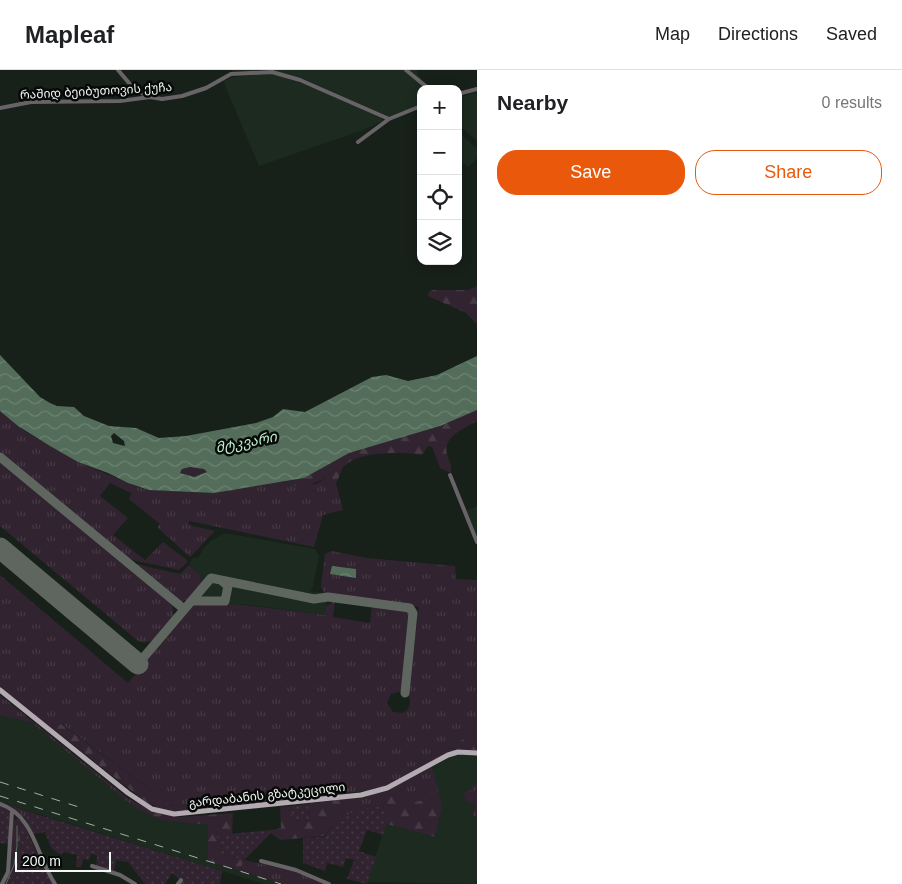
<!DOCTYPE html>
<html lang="en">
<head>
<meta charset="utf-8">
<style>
	body { margin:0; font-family:Helvetica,"Noto Sans Georgian",sans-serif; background:#f6f6f6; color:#202124 }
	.controls { position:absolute; right:15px; top:15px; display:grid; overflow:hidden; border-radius:10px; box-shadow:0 2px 12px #0003 }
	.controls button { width:45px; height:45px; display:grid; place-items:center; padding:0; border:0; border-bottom:1px solid #e0e0e0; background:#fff; color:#202124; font:25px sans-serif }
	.scale { position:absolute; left:15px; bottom:12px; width:96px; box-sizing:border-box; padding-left:5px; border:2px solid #f1f7f2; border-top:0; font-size:14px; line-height:18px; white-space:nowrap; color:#f1f7f2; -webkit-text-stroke:4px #060907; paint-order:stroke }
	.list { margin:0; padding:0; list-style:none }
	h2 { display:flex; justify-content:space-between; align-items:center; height:65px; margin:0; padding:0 20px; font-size:21px }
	h2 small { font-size:16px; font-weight:400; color:#757577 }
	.actions { display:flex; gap:10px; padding:15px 20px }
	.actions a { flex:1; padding:11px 0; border:1px solid #ea580c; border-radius:20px; text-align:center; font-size:18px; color:#ea580c }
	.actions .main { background:#ea580c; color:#fff }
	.icon { flex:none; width:28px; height:28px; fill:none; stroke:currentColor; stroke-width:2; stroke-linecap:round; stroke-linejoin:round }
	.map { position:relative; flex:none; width:477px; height:814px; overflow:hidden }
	header { display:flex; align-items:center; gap:30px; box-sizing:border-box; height:70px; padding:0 25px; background:#fff; border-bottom:1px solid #e0e0e0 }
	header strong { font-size:24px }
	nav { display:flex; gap:28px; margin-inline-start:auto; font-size:18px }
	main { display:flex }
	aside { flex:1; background:#fff }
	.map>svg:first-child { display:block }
</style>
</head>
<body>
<header>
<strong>Mapleaf</strong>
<nav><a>Map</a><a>Directions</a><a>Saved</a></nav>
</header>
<main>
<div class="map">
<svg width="477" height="814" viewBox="0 0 477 814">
	<defs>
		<pattern id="grass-tufts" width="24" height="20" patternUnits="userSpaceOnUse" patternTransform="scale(1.25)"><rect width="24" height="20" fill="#31232f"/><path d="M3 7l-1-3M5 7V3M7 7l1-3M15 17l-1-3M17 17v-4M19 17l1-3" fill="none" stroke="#453943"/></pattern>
		<pattern id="forest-firs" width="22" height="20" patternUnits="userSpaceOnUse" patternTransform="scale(1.25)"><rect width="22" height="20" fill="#31232f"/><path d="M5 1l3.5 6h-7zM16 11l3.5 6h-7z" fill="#453943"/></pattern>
		<pattern id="garden-dots" width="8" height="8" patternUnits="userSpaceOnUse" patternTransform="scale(1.25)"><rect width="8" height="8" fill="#31232f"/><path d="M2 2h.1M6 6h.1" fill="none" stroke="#453943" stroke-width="1.8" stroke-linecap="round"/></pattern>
		<pattern id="water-waves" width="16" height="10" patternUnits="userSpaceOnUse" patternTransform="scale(1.25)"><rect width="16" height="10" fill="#536d5a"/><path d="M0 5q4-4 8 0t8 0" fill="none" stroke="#6c8372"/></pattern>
	</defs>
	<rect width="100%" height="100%" fill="#18201a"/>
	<path fill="#1c2a20" d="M 232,0 L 417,0 L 418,5 L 433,19 L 421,19 L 421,35 L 388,47 L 302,9 L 268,0 L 232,2 Z
		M 263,4 L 275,4 L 320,20 L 380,47 L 383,51 L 363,60 L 259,96 L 223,11 L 234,7 Z
		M 477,22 L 477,71 L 458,54 L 458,28 Z
		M 458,61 L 477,79 L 477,88 L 469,97 L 458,90 Z
		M 477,436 L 477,469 L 466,441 Z
		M 225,463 L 315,479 L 319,486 L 313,517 L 310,521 L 328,524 L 325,545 L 241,534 L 239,538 L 196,533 L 191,529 L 201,514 L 200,504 L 189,494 L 193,488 L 198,488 L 204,478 L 212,470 Z
		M 0,645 L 32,653 L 134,737 L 162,750 L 209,755 L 208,791 L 283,814 L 264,814 L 0,732 Z
		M 464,684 L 477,685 L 477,714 L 472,715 L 473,720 L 463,722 L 475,734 L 472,745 L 477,747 L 477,814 L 367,812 L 386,754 L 435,767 L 442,738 L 432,697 L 450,687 Z"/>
	<path fill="url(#grass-tufts)" d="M 0,341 L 26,362 L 78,392 L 138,417 L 149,420 L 214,423 L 264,413 L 282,412 L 289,415 L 316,414 L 327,407 L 331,407 L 336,413 L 343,440 L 323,445 L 314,477 L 189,451 L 189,455 L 215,461 L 190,487 L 157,457 L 160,454 L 129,429 L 131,423 L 110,413 L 100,426 L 128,448 L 113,465 L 145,490 L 163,472 L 187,490 L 187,493 L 179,500 L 128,489 L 0,382 Z
		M 0,391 L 172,534 L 174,547 C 164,559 155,577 138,571 L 0,456 Z
		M 190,397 L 204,399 L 207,402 L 194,407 L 180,403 L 182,399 Z
		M 332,481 L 367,488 L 455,496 L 456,509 L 477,510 L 477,658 L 469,666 L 447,678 L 458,680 L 383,717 L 367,721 L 181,737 L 171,735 L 62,654 L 54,660 L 0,619 L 0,505 L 128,613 L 196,533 L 244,535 L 325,545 L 326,536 L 335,531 L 333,547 L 370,553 L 372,536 L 408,541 L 411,544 L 402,621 L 391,624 L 387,633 L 393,642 L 403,643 C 410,639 412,633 408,625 L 419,537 L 324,523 L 321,516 L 325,484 Z
		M 135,494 L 180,504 L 189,495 L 200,504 L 201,514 L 191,529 L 181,531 Z
		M 0,625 L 128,728 L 154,742 L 152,746 L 134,737 L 32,653 L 0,645 Z
		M 432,697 L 440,727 L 414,732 L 386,732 L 383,736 C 368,742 356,737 343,749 L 342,729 C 381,723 397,717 432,697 Z
		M 477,714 L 477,747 L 472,745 L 475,734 L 466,731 L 463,722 L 472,720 L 472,715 Z
		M 7,734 L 33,743 L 25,748 Z
		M 244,790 L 297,802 L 327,814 L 283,814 L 240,801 Z"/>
	<path fill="url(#forest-firs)" d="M 477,216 L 477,254 L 466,243 L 428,226 L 429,222 L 433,220 L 469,220 Z
		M 477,340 L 477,351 C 466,357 442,367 447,384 C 449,391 452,395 451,403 L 440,398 L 432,377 L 428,376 L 422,385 C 403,382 355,380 342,399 C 340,403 339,408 336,413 L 327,407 C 312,415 298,420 282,412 C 313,409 323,394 349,383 L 440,356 Z
		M 61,654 L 171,735 L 181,737 L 348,716 L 348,722 L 340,725 L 174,742 L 161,739 L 146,732 L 54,660 Z
		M 477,658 L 477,681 L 447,678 L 469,666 Z
		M 391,726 L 399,726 L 403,731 L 414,732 L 440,727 L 442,738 L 435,767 L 386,754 L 383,736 Z
		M 342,729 L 343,749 L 336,751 L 324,766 L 280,770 L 271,763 L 271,760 L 281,758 L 280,737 L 291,736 L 293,752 L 309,750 L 308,734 Z
		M 154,742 L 182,747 L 233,743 L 232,764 L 217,766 L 219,783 L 244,790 L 240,801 L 208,791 L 208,755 L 161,750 L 152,746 Z
		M 19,748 L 23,752 C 18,769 24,785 20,801 C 19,806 13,810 11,814 L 4,814 L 9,801 L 13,754 L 14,750 Z"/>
	<path fill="url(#garden-dots)" d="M 308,734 L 309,750 L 293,752 L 291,736 Z
		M 0,735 L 8,740 L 10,743 L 9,774 L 0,773 Z
		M 383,736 L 387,752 L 383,765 L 367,760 L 359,781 L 376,787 L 367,814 L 347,809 L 354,790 L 346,788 L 343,797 L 327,793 L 325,801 L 303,793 L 303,768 L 324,767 L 336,751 L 361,739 Z
		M 33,743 L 222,801 L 220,814 L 179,814 L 181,810 L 172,803 L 165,814 L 145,814 L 128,792 L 116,790 L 114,802 L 96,796 L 97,786 L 91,783 L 89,790 L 83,789 L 81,797 L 76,797 L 77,785 L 63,782 L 61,785 L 51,778 L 45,762 L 33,764 L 25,748 Z
		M 23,752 L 38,786 L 53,814 L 11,814 L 20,801 L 17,792 L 22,786 L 20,780 L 20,755 Z
		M 271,760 L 271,763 L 244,790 L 219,783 L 217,765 Z"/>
	<path fill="url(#water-waves)" fill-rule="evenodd" d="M 0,285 L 40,327 L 50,333 L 57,336 L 74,337 L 84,346 L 109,356 L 136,358 L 159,368 L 186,366 L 256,353 L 273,347 L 283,339 L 305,342 L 372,307 L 386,305 L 408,311 L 437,305 L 477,286 L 477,340 L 440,356 L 349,383 L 304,408 L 214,423 L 149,420 L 128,413 L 108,403 L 78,392 L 50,376 L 18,356 L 0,341 ZM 114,363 L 124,371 L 125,376 L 113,373 L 111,366 ZM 190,397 L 204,399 L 207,402 L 194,407 L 180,403 L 182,399 Z
		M 332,496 L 356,499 L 356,508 L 330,504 Z"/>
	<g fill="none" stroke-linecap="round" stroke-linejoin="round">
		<path stroke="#536d5a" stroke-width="1" d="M 6,814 L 14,795 L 17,776 L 17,756"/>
		<path stroke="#5f6660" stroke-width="9" d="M 0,387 L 184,539
			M 193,531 L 225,531 L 228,516 L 222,511
			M 138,594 L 211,508 L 314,529 L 328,527 L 410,538 L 413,543 L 405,623"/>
		<path stroke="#5f6660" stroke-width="21" d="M 0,478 L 138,594"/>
		<path stroke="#686367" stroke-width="4" d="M 118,0 L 135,20 L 150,27
			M 406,0 L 429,19
			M 458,24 L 477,19
			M 0,38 L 31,32 L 120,31 L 150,27 L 162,29 L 182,26 L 206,18 L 231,4 L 272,2 L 300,10 L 389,49
			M 358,72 L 389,49 L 421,36
			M 450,405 L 477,472
			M 0,734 C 35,746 36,786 55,814
			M 261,791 L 296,800 L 329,814
			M 92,796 L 120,805 L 135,814
			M 2,814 L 8,802 L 12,740
			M 178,814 L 181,810"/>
		<path stroke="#b3aab2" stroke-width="5" d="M 0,620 L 128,723 L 152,739 L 174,744 L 361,725 L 387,718 L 448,685 L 458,682 L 477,683"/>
		<path stroke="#a6ada7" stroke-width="1" stroke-dasharray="9 9" stroke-linecap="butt" d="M 0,712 L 82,738
			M 0,726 L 281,814"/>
	</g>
	<g text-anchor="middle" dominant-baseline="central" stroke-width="5" stroke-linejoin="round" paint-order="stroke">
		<g font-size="12" fill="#f1f7f2" stroke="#060907">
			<text transform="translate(96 21) rotate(-3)">რაშიდ ბეიბუთოვის ქუჩა</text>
			<text transform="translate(267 725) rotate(-6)">გარდაბანის გზატკეცილი</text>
		</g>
		<g font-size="14" font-style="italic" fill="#bdefca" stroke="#060907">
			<text transform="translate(246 372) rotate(-11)">მტკვარი</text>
		</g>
	</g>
</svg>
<div class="controls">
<button>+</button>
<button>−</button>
<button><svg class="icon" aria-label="locate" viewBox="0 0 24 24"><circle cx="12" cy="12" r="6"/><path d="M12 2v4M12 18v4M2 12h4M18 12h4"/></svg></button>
<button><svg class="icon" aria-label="layers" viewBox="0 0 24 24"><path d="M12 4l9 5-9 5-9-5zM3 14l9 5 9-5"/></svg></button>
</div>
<div class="scale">200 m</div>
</div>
<aside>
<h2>Nearby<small>0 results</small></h2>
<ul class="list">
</ul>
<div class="actions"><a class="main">Save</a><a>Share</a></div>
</aside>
</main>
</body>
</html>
